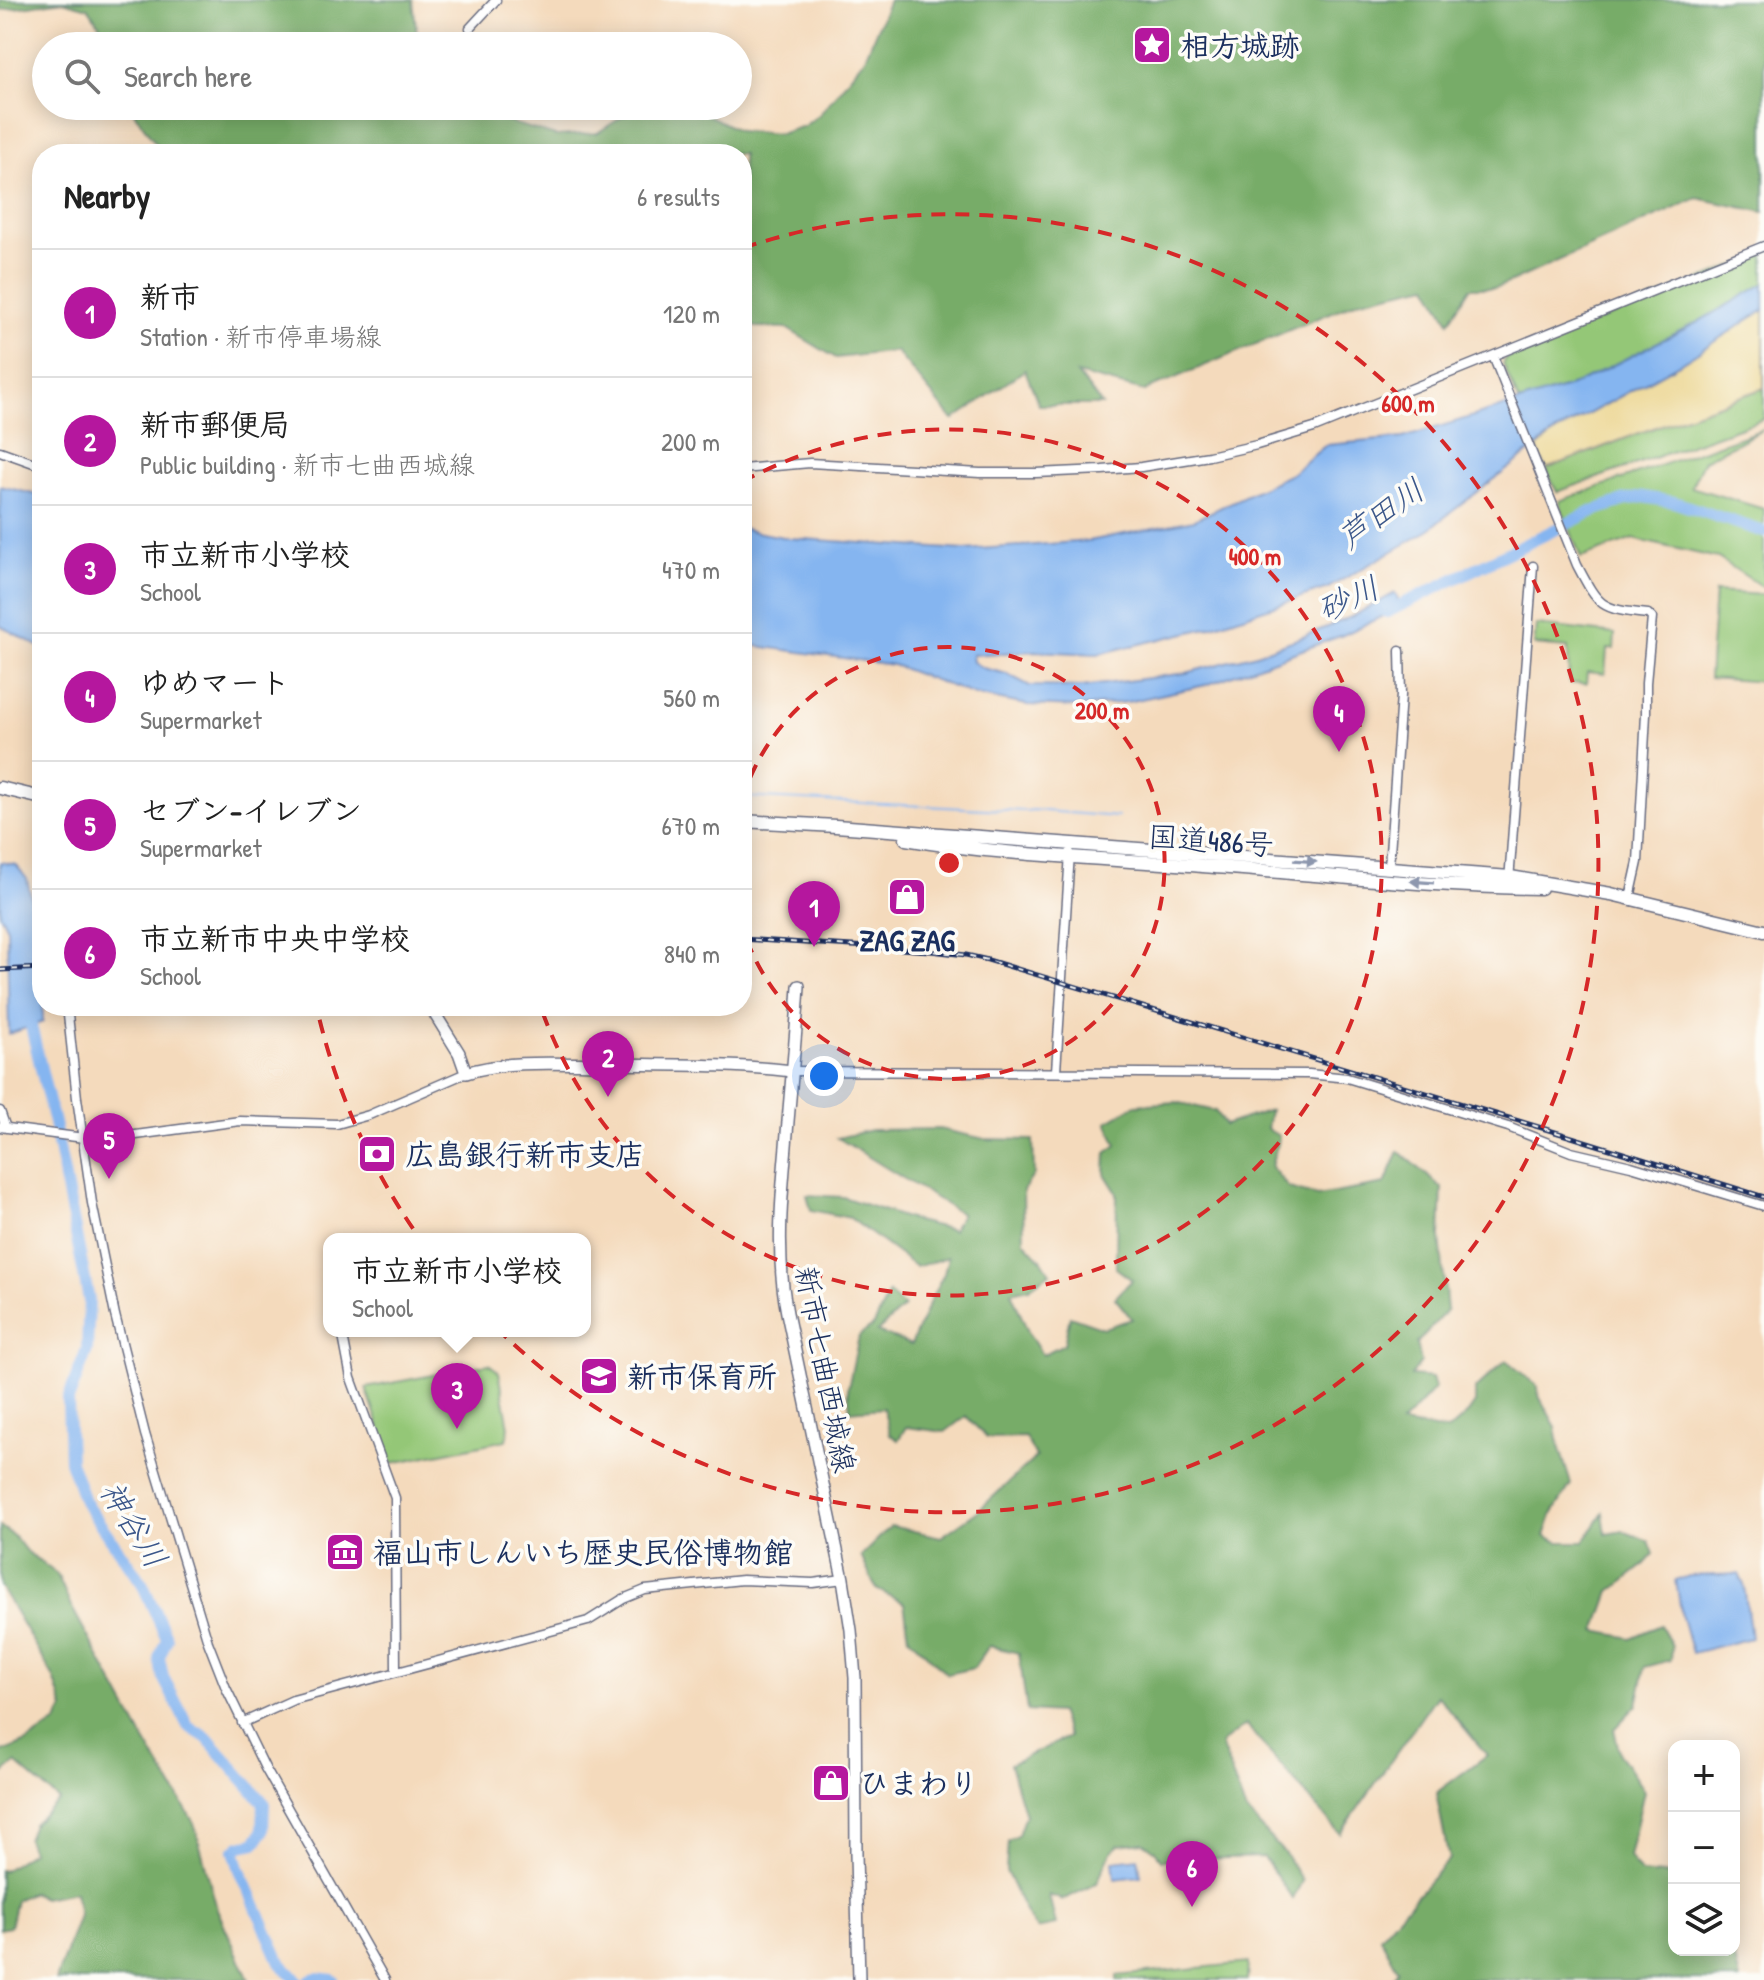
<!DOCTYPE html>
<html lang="en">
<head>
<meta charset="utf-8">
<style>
	body { margin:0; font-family:"Patrick Hand","Klee One",sans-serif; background:#f2f2f2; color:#222 }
	.controls { position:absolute; right:24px; bottom:24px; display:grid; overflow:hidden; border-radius:16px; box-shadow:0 4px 20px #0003 }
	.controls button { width:72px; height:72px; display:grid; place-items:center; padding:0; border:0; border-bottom:2px solid #e0e0e0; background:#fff; color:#222; font:40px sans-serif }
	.you { position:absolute; left:824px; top:1076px; width:28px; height:28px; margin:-20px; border:6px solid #fff; border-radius:50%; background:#1a73e8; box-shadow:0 0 0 12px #1a73e833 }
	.badge { display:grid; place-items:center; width:52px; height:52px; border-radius:50%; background:#b5179e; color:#fff; font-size:26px; font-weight:700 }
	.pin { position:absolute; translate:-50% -66px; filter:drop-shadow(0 2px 4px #0008) }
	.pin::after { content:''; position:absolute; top:42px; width:28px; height:24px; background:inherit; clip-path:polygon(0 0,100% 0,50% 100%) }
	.popup { position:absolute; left:323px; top:1233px; width:268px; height:104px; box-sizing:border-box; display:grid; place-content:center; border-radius:16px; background:#fff; filter:drop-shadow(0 2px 6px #0005); font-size:26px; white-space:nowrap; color:#767676 }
	.popup b { font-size:30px; color:#222 }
	.popup::after { content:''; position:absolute; left:50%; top:100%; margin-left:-16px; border:16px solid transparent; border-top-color:#fff }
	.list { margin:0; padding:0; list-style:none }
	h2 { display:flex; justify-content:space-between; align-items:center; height:104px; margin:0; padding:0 32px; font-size:34px }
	h2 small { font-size:26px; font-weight:400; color:#767676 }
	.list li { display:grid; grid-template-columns:52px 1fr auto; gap:24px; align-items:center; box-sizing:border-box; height:128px; padding:0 32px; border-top:2px solid #e0e0e0 }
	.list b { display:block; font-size:30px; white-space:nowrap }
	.list p { margin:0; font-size:26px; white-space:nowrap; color:#767676 }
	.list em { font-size:26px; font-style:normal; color:#767676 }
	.icon { flex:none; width:44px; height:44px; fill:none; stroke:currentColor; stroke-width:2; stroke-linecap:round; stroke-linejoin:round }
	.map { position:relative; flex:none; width:1764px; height:1980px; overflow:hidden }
	.search { position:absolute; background:#fff; box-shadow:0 4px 20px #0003; left:32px; top:32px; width:720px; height:88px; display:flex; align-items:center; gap:20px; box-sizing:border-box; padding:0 28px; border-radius:44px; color:#767676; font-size:30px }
	.panel { position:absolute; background:#fff; box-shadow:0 4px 20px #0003; left:32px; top:144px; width:720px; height:872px; border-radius:32px }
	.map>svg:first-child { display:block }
</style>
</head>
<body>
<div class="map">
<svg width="1764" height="1980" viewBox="0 0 1764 1980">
	<rect width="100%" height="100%" fill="#fdfcf7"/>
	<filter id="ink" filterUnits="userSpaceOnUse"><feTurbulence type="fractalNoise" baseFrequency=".0125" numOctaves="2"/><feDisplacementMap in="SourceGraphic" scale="16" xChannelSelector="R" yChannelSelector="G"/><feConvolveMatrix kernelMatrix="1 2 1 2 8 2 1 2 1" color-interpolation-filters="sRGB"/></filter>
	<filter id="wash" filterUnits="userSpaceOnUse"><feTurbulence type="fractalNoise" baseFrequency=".006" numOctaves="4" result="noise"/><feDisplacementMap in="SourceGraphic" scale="32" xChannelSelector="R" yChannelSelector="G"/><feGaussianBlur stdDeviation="1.8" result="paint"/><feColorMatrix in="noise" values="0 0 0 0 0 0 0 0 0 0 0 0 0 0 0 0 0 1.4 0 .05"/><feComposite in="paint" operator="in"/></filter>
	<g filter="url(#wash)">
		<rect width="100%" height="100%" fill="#f4dabc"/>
		<path fill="#94c777" stroke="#587b6a" stroke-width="2" d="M 1764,254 L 1764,284 L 1696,323 L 1574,385 L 1519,402 L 1503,364 L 1506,358 Z
			M 1764,388 L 1764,419 L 1557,492 L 1546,469 L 1634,435 Z
			M 1764,429 L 1704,460 L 1691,487 L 1764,509 L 1764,588 L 1718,558 L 1633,539 L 1581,558 L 1559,501 Z
			M 1715,592 L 1764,595 L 1764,682 L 1709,678 Z
			M 1536,625 L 1615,634 L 1614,649 L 1607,649 L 1605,674 L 1587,672 L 1586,684 L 1569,683 L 1568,648 L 1534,645 Z
			M 489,1364 L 499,1372 L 509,1427 L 506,1440 L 392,1463 L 366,1388 Z
			M 1248,1963 L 1247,1980 L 1117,1980 L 1117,1976 Z"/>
		<path fill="#77ac68" stroke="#496e63" stroke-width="2" d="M 0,0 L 413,0 L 418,46 L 114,46 L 88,8 L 63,1 L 0,10 Z
			M 889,0 L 1764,0 L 1764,212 L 1697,198 L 1511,282 L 1495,288 L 1470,288 L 1449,322 L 1428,285 L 1361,300 L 1144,391 L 1077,374 L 1102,405 L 1039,405 L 1025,370 L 953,420 L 896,351 L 836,358 L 786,328 L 756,327 L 742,323 L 742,154 L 163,154 L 131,108 L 133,106 L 462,106 L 465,109 L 556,136 L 597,133 L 639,106 L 691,106 L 739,131 L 779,134 L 804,126 L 820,114 L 865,58 Z
			M 1176,1102 L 1215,1111 L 1225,1125 L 1270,1110 L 1267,1129 L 1279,1136 L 1271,1167 L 1289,1188 L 1317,1196 L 1385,1184 L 1399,1151 L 1442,1188 L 1440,1237 L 1447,1310 L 1417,1343 L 1421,1362 L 1411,1376 L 1432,1378 L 1435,1388 L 1401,1424 L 1448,1431 L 1468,1413 L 1475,1403 L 1475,1389 L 1506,1360 L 1536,1385 L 1540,1398 L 1556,1427 L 1560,1449 L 1571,1484 L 1553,1513 L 1545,1536 L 1559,1542 L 1584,1542 L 1603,1513 L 1606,1534 L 1623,1531 L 1649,1541 L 1654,1554 L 1643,1566 L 1610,1592 L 1596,1631 L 1631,1638 L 1661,1625 L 1672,1646 L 1671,1660 L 1645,1667 L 1637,1705 L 1614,1729 L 1620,1755 L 1644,1791 L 1629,1857 L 1640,1873 L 1674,1876 L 1674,1950 L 1733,1950 L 1740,1980 L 1392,1980 L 1398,1970 L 1380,1937 L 1449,1859 L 1436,1793 L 1487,1755 L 1437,1695 L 1340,1834 L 1246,1725 L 1221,1744 L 1245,1810 L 1286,1855 L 1302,1881 L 1293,1899 L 1263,1857 L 1161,1860 L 1156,1851 L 1143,1842 L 1119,1845 L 1111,1852 L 1097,1883 L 1063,1900 L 1049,1895 L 1056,1925 L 1037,1929 L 1027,1916 L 1006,1871 L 1008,1841 L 1018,1835 L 1025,1815 L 1010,1764 L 1069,1737 L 1059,1713 L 1027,1711 L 1019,1653 L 989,1646 L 974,1668 L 947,1674 L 909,1637 L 904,1603 L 876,1589 L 861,1556 L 891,1526 L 941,1537 L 978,1511 L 1036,1457 L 1025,1437 L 987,1438 L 966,1416 L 945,1432 L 906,1427 L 898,1440 L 890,1434 L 883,1408 L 850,1411 L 848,1388 L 859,1336 L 874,1325 L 889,1293 L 904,1307 L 877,1332 L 911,1345 L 931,1299 L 944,1274 L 948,1257 L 916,1267 L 850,1218 L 811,1210 L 807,1195 L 843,1197 L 912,1220 L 953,1230 L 961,1214 L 838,1138 L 871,1130 L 939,1129 L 985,1139 L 1033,1140 L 1034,1174 L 1023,1191 L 1024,1241 L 1041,1259 L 1050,1273 L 1029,1288 L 1011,1292 L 1029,1334 L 1042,1355 L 1064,1344 L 1070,1316 L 1104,1328 L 1132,1319 L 1115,1298 L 1132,1280 L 1116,1268 L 1117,1193 L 1105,1174 L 1106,1153 L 1117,1145 L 1107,1122 L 1136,1105 Z
			M 0,1526 L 15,1537 L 26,1551 L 57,1574 L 70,1604 L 141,1734 L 194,1823 L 217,1909 L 249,1980 L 56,1980 L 79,1915 L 75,1892 L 43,1898 L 32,1892 L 16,1900 L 10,1927 L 0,1929 L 0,1870 L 3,1871 L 32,1852 L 27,1839 L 33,1824 L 59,1800 L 16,1763 L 0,1776 L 0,1753 L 27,1742 L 57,1722 L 64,1709 L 54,1678 L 0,1586 Z"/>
		<path fill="#eeda9e" stroke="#84847e" stroke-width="2" d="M 1764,310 L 1764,388 L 1634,435 L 1546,469 L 1537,448 L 1556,432 L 1679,364 Z"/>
		<path fill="#85b5f0" stroke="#5072a7" stroke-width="2" d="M 1764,284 L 1764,310 L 1679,364 L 1556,432 L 1424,533 L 1328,588 L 1207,628 L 1098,654 L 1034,651 L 972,655 L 973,662 L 983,668 L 1007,674 L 1030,686 L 1082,687 L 1186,673 L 1256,654 L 1305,636 L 1351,617 L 1395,593 L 1402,607 L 1343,635 L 1206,685 L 1127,702 L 1079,707 L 1027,705 L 975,695 L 893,665 L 742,644 L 742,528 L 755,532 L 789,538 L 965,550 L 1089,541 L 1194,520 L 1291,474 L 1326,445 L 1403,438 L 1574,385 L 1696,323 Z
			M 0,486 L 42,496 L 42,648 L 0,626 Z
			M 0,862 L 16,865 L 27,879 L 42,950 L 43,1022 L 9,1034 L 7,928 L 0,914 Z
			M 1739,1574 L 1744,1585 L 1751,1638 L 1692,1653 L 1682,1617 L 1676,1581 L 1689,1576 Z
			M 1138,1858 L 1141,1876 L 1115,1879 L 1113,1861 Z"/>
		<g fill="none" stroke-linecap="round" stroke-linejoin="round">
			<path stroke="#85b5f0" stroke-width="2" d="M 742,797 L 1026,811 L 1033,810 L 1118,817"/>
			<path stroke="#85b5f0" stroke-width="12" d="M 1387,612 L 1593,511 L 1626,500 L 1643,497 L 1674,502 L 1764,532
				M 31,1013 L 31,1026 L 54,1123 L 89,1300 L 87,1350 L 68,1400 L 70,1461 L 84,1501 L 142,1583 L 167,1639 L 159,1658 L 163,1677 L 188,1726 L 207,1738 L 264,1803 L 263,1832 L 255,1843 L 240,1846 L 234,1851 L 240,1870 L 281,1964 L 297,1980
				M 310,1980 L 316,1978 L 333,1980"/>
		</g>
	</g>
	<g filter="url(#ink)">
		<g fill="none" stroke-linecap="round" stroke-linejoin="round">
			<defs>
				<path id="minor" d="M 470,28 L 496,0
					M 1493,356 L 1577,565 C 1599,607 1600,609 1648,614 L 1652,618 L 1646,683 L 1646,714 L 1638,862 L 1630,898
					M 0,451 L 42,466
					M 742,469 L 810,463 L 980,473 L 1036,473 L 1102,470 L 1141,467 L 1209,456 L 1257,445 L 1314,428 L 1764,246
					M 1389,867 L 1401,695 L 1400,651
					M 1509,881 L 1533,566
					M 67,1006 L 77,1098 L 92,1203 L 115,1315 L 145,1434 L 208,1642 L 226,1688 L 265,1768 L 385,1980
					M 792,1071 L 1309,1074 L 1347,1078 L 1508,1127 L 1571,1152 L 1631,1166 L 1764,1206
					M 1056,1071 L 1070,853
					M 0,1111 L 6,1128
					M 0,1127 L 84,1138 L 121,1137 L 240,1121 L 337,1124 L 369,1115 L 466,1073
					M 342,1331 L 351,1378 L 395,1498 L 396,1672
					M 242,1723 L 293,1700 L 588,1621 L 623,1599 L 645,1590 L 742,1580 L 813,1583 L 843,1579"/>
				<path id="major" d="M 799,986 C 796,1039 790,1093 786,1146 C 781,1202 776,1257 787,1313 L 843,1579 L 851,1630 L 855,1678 L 856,1854 L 859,1980
					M 430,1006 L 459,1053 L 466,1073 C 508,1059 564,1064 607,1064 C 669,1065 731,1064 792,1071"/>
				<path id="highway" d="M 0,788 L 42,798
					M 742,821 L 836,826 L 1510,877 L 1611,894 L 1764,931
					M 906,839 C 1003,856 1104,858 1202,866 C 1315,874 1428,887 1541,888"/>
			</defs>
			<use href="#minor" stroke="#676b7f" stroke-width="11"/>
			<use href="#major" stroke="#676b7f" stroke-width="14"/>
			<use href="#highway" stroke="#676b7f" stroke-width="15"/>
			<use href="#minor" stroke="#fff" stroke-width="8"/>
			<use href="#major" stroke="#fff" stroke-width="11"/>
			<use href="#highway" stroke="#fff" stroke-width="12"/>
			<defs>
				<path id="rail" d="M 742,939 L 931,951 L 966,955 L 988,960 L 1575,1138 L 1764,1197
					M 0,970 L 42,968"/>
			</defs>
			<use href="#rail" stroke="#1b2f5e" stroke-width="5"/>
			<use href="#rail" stroke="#fdfcf7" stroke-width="2" stroke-dasharray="6" stroke-linecap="butt"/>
		</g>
		<defs><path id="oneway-solid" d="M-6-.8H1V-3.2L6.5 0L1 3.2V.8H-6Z" transform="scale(2)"/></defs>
		<g fill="#8d97ae">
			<use href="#oneway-solid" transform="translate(1305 861) rotate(4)"/>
			<use href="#oneway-solid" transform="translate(1422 882) rotate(-176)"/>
		</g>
	</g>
	<g fill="none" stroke="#d62828" stroke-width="4" stroke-dasharray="14 10">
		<path d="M742 800A216 216 0 1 1 742 926"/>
		<path d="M742 482A433 433 0 1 1 541 1008"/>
		<path d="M743 248A649 649 0 1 1 317 1009"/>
	</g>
	<defs>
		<symbol id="sight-square" viewBox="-11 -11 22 22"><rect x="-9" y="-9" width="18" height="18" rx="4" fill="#b5179e" stroke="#fdfcf7"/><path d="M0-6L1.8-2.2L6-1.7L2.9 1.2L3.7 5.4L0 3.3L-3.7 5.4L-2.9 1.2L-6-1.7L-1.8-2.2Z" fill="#fff"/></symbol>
		<symbol id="shop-square" viewBox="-11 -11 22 22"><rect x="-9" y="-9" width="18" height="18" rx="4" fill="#b5179e" stroke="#fdfcf7"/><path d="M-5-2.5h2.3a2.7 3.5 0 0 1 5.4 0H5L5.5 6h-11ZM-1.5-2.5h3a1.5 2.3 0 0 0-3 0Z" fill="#fff"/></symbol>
		<symbol id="bank-square" viewBox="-11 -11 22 22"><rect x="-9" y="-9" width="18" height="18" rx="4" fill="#b5179e" stroke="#fdfcf7"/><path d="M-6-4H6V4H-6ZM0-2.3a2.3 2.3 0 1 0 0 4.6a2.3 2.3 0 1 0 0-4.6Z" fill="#fff"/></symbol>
		<symbol id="school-square" viewBox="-11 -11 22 22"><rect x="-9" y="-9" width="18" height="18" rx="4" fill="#b5179e" stroke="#fdfcf7"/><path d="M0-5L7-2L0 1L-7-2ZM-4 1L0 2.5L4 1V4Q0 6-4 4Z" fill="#fff"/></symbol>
		<symbol id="museum-square" viewBox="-11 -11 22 22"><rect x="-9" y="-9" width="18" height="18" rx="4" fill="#b5179e" stroke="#fdfcf7"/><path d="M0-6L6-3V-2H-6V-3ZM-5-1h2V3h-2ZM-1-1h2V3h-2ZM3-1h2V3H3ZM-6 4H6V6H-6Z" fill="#fff"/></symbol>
	</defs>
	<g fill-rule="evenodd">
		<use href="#sight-square" x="1130" y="23" width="44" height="44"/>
		<use href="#shop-square" x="885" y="875" width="44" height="44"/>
		<use href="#bank-square" x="355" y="1132" width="44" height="44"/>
		<use href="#school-square" x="577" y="1354" width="44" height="44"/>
		<use href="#museum-square" x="323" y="1530" width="44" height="44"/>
		<use href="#shop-square" x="809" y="1761" width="44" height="44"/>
	</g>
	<g text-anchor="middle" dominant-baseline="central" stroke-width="7" stroke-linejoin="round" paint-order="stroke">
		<g font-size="30" font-weight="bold" fill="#1b2f5e" stroke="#fdfcf7" text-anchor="start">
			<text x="1180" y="45">相方城跡</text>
			<text x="907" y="940" text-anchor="middle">ZAG ZAG</text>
			<text x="405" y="1154">広島銀行新市支店</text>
			<text x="627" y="1376">新市保育所</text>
			<text x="373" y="1552">福山市しんいち歴史民俗博物館</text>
			<text x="859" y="1783">ひまわり</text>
		</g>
		<g font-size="30" fill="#1b2f5e" stroke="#fdfcf7">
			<text transform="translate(1211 840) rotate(4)">国道486号</text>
			<text transform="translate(826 1369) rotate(79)">新市七曲西城線</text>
		</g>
		<g font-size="32" font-style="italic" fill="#3b578a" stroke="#fdfcf7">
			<text transform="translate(1381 513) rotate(-35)">芦田川</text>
			<text transform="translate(1348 598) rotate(-24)">砂川</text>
			<text transform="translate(134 1524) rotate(58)">神谷川</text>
		</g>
	</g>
	<circle cx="949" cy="863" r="12" fill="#d62828" stroke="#fdfcf7" stroke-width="4"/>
	<g font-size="24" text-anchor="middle" font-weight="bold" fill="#d62828" stroke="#fdfcf7" stroke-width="7" stroke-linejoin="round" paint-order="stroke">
		<text x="1408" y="412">600 m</text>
		<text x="1255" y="565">400 m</text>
		<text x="1102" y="719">200 m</text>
	</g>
</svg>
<div class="controls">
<button>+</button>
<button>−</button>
<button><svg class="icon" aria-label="layers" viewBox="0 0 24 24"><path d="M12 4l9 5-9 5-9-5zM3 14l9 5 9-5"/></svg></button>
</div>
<div class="you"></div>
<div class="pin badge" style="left:814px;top:947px">1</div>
<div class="pin badge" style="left:608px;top:1097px">2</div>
<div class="pin badge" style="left:457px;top:1429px">3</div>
<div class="popup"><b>市立新市小学校</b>School</div>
<div class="pin badge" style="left:1339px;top:752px">4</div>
<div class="pin badge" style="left:109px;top:1179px">5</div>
<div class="pin badge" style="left:1192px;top:1907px">6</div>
<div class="search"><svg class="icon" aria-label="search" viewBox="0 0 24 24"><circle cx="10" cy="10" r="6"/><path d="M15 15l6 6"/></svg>Search here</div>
<section class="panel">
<h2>Nearby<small>6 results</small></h2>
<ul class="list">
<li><span class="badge">1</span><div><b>新市</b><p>Station · 新市停車場線</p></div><em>120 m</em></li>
<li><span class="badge">2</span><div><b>新市郵便局</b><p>Public building · 新市七曲西城線</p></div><em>200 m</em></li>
<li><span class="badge">3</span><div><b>市立新市小学校</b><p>School</p></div><em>470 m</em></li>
<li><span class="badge">4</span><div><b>ゆめマート</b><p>Supermarket</p></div><em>560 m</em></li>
<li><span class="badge">5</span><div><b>セブン-イレブン</b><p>Supermarket</p></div><em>670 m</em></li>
<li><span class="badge">6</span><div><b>市立新市中央中学校</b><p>School</p></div><em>840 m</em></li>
</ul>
</section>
</div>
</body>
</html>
